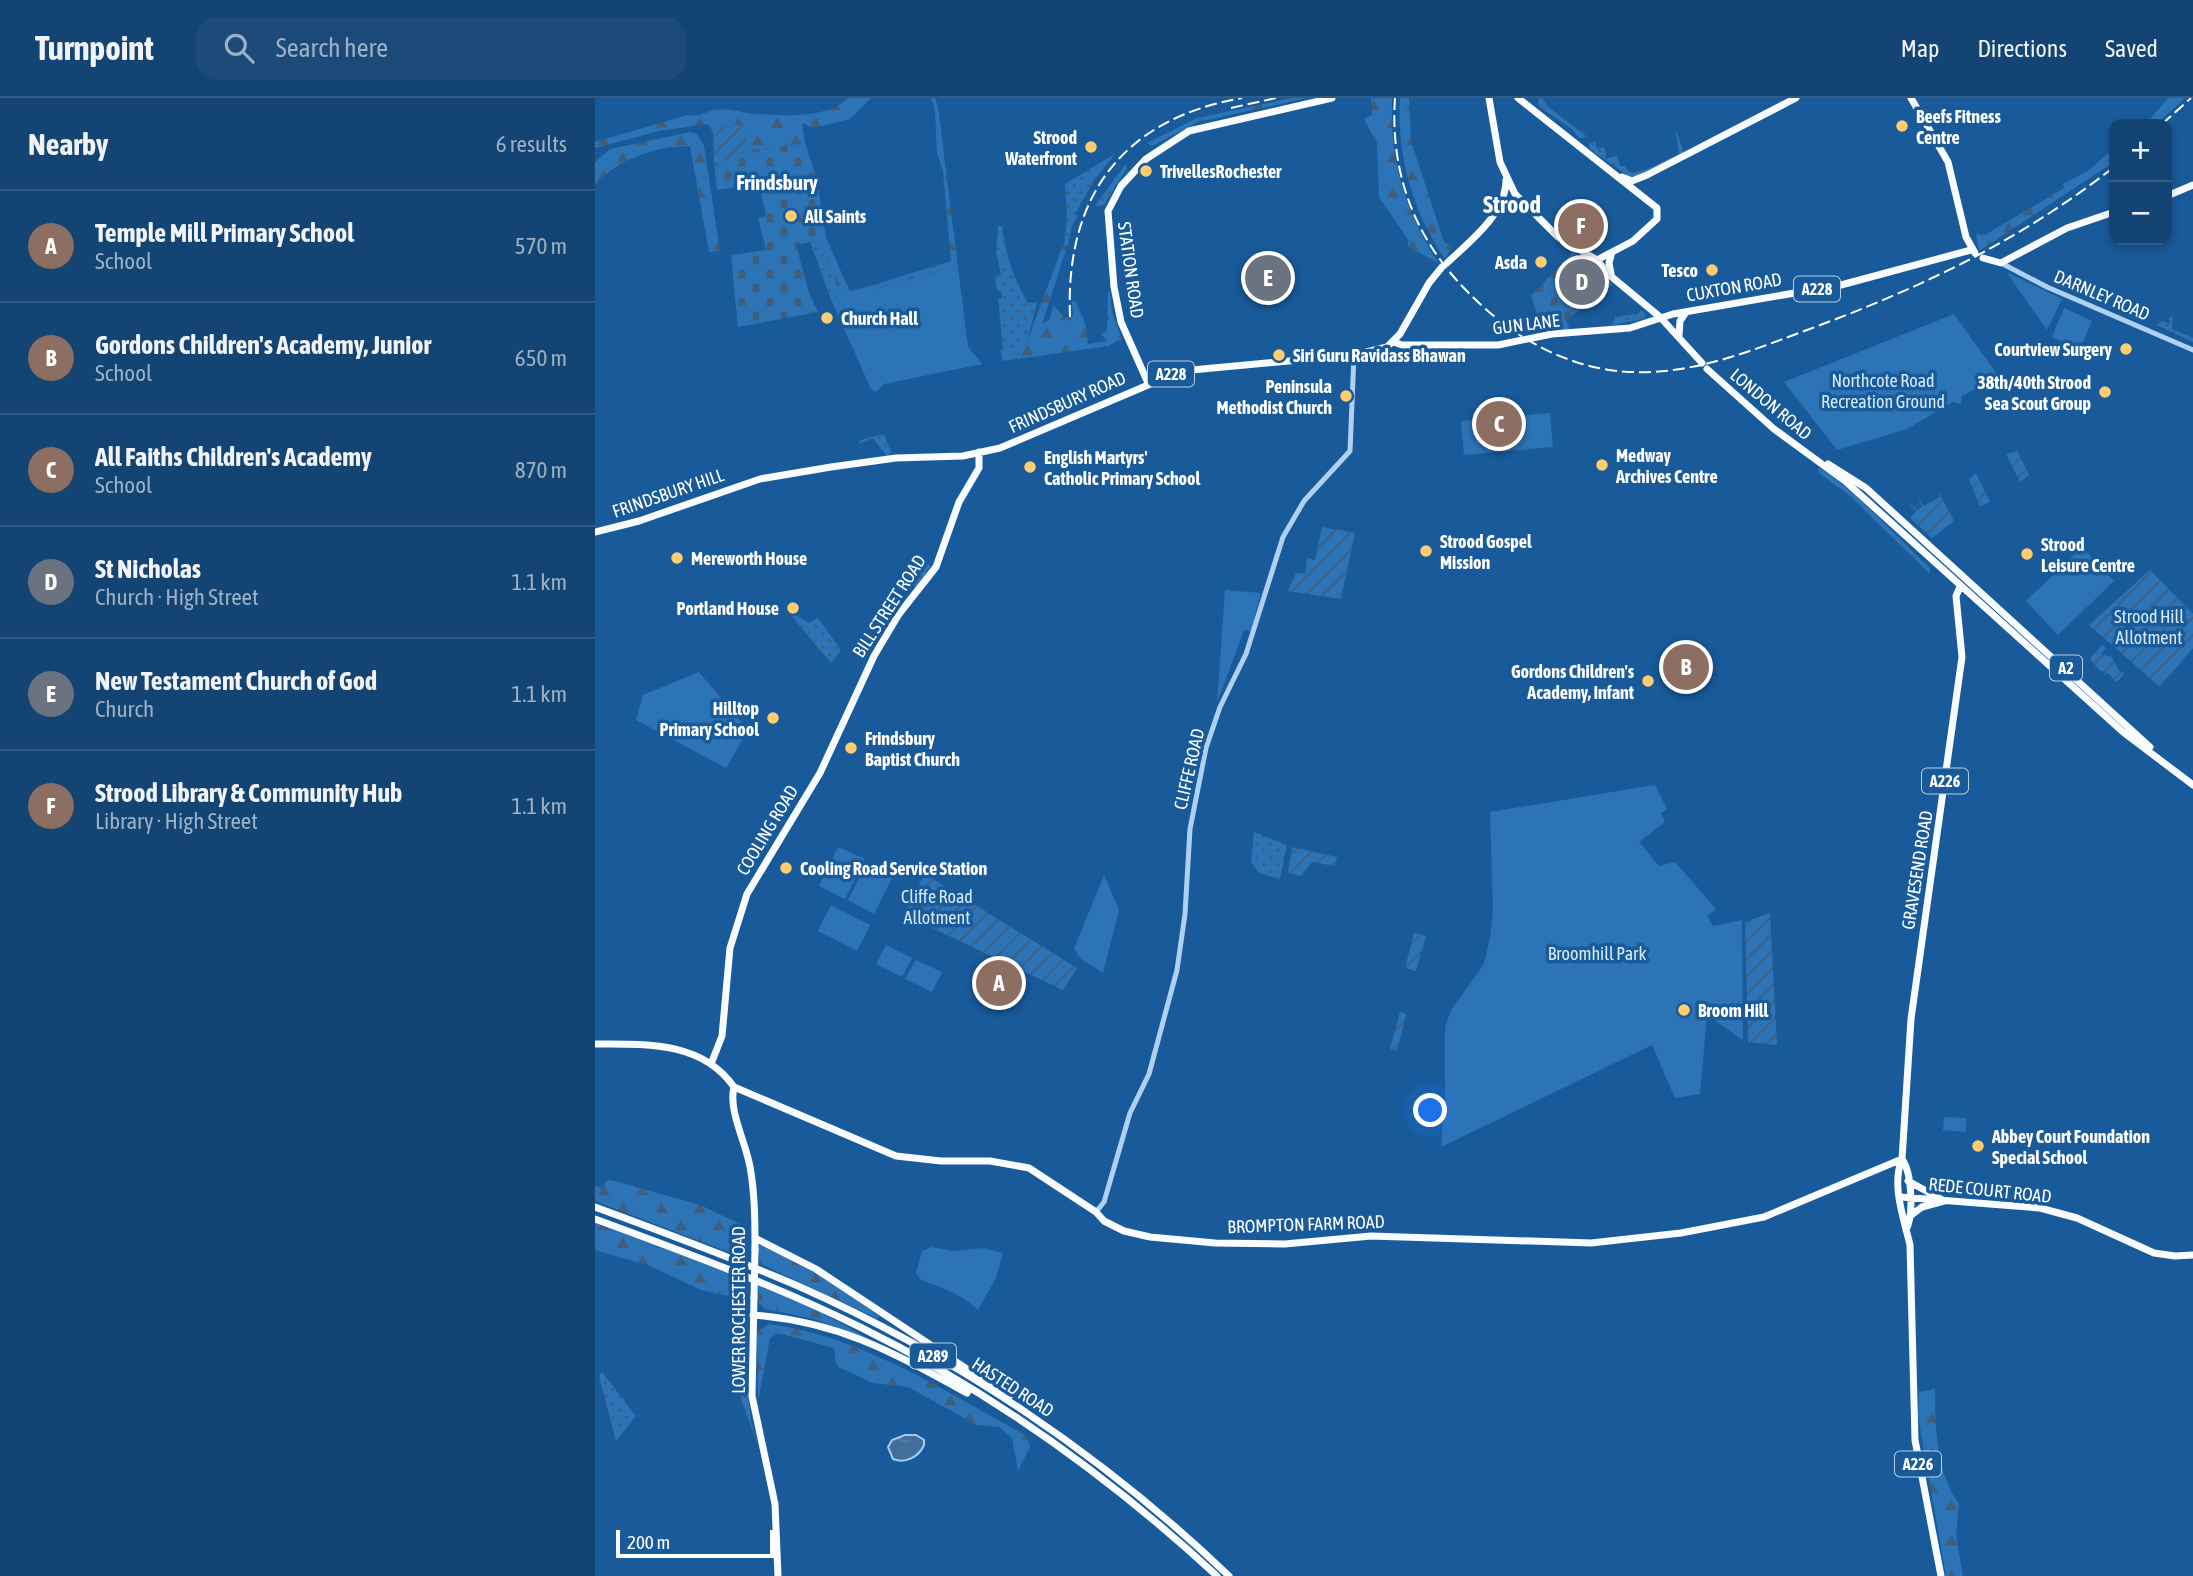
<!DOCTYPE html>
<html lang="en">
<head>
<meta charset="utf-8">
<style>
	body { margin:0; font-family:"Asap Condensed",sans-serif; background:#1c4b79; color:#f1f3f6 }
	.controls { position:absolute; right:21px; top:21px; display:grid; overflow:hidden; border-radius:14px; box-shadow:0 4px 10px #0003 }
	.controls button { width:63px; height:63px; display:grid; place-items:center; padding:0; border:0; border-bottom:2px solid #325c86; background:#134474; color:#f1f3f6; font:35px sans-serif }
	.scale { position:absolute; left:21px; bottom:18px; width:158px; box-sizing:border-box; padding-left:7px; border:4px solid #fff; border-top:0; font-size:19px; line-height:24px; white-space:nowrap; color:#fff; -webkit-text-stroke:5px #195a9a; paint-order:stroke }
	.you { position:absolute; left:836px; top:1013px; width:24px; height:24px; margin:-18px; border:5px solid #fff; border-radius:50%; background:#1a73e8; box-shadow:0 0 0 10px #1a73e833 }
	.badge { display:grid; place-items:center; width:46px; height:46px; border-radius:50%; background:#8bbbb9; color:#fff; font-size:23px; font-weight:700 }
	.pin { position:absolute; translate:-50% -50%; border:4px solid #fff; box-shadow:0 2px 7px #0006 }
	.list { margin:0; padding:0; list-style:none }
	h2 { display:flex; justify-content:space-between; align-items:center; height:91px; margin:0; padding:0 28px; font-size:30px }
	h2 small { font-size:23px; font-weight:400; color:#9db0c5 }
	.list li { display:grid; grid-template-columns:46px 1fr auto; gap:21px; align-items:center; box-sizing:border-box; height:112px; padding:0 28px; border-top:2px solid #325c86 }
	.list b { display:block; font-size:26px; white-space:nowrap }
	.list p { margin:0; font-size:23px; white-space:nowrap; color:#9db0c5 }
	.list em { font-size:23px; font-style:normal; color:#9db0c5 }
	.icon { flex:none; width:38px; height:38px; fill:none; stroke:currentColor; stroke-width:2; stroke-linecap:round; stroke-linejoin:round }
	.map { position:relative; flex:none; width:1598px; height:1478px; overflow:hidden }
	header { display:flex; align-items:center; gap:42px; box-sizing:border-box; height:98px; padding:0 35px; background:#134474; border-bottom:2px solid #325c86 }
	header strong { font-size:33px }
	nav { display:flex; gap:38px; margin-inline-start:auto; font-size:24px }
	.search { width:490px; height:63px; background:#1c4b79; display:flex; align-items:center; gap:18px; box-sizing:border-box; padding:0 24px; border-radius:21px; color:#9db0c5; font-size:26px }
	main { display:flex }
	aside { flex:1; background:#134474 }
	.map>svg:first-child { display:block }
</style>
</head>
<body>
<header>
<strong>Turnpoint</strong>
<div class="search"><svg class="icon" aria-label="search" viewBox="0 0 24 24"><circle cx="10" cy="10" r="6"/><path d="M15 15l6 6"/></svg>Search here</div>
<nav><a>Map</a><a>Directions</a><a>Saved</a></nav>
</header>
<main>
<aside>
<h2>Nearby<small>6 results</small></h2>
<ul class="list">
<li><span class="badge" style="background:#8d6e63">A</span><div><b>Temple Mill Primary School</b><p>School</p></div><em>570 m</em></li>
<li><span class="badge" style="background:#8d6e63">B</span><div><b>Gordons Children's Academy, Junior</b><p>School</p></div><em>650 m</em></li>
<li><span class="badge" style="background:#8d6e63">C</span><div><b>All Faiths Children's Academy</b><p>School</p></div><em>870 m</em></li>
<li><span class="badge" style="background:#6b7280">D</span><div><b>St Nicholas</b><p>Church · High Street</p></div><em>1.1 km</em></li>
<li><span class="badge" style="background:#6b7280">E</span><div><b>New Testament Church of God</b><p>Church</p></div><em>1.1 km</em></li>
<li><span class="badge" style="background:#8d6e63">F</span><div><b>Strood Library &amp; Community Hub</b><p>Library · High Street</p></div><em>1.1 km</em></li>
</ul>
</aside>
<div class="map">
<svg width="1598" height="1478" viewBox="0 0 1598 1478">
	<defs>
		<pattern id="grass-dots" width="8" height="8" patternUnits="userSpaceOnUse" patternTransform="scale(1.75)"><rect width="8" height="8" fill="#2d74b7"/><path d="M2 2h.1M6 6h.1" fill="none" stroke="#3e5e7c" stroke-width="1.8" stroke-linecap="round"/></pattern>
		<pattern id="forest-firs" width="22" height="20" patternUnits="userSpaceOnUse" patternTransform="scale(1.75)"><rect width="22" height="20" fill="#2d74b7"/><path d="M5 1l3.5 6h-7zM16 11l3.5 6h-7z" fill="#3e5e7c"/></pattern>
		<pattern id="cemetery-stones" width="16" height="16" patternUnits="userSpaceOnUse" patternTransform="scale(1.75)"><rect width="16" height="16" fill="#2d74b7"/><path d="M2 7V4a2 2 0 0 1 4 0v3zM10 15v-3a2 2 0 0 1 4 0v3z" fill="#3e5e7c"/></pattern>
		<pattern id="garden-furrows" width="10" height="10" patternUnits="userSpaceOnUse" patternTransform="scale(1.75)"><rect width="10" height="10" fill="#2d74b7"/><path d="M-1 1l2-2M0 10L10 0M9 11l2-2" fill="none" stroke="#3e5e7c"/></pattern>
		<pattern id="water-ripples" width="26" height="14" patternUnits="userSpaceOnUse" patternTransform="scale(1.75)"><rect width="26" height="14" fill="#416e9b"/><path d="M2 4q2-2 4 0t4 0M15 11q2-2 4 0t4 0" fill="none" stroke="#5e84aa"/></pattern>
	</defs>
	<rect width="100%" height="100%" fill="#195a9a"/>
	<path fill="url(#grass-dots)" d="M 944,0 L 947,0 L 953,9 L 993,39 L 984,40 L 977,31 L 946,10 L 943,7 Z
		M 1080,30 L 1089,54 L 1042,78 L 1035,79 L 995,51 L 994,45 L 1000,43 L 1002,51 L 1009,49 L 1012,60 L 1022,58 L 1025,68 L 1030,68 L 1035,75 L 1050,72 L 1084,56 Z
		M 520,56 L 500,81 L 480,116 L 483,118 L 477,127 L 473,147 L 469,148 L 472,120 L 470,86 Z
		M 530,67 L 532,70 L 509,107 L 499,109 Z
		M 403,128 L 407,128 C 410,155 419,182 433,205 L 442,204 L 432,244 L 425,256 L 410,256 L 408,251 L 403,201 L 407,200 L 406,193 L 402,193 L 400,178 L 406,177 L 401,154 Z
		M 225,141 L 246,196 L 236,202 L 215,143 Z
		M 1047,212 L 1050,216 L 1049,221 L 1017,227 L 1020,219 L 1042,216 Z
		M 1578,218 L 1577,231 L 1598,240 L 1598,244 L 1562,227 L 1567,223 L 1575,226 L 1574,220 Z
		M 289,336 L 296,354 L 292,358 L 278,340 L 263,346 L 266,342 Z
		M 318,457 L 336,468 L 322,490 L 315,486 L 324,474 L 320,470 Z
		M 200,517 L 214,525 L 223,520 L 246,552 L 236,565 L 197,519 Z
		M 659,734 L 692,747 L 685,781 L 664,775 L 656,764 Z
		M 153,1214 L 152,1252 L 143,1252 L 148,1221 Z
		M 7,1274 L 41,1318 L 21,1343 L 4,1278 Z
		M 143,1275 L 151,1275 L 156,1323 L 165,1353 L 144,1296 Z"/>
	<path fill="url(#forest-firs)" d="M 253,0 L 276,0 L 255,21 L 218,30 L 207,25 L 210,45 L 153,53 L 148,26 L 123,29 L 118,34 L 113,26 L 64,33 L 0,50 L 0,44 L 93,17 C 109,19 112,12 124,11 C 137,10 150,16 163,16 C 190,18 235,20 253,0 Z
		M 336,0 L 340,0 L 343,9 L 373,249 L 387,266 L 378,268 L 339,174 L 280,191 L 278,187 L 356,163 L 348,73 L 342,55 L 340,12 Z
		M 697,0 L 712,0 L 603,24 L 557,48 L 552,45 L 602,20 Z
		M 776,0 L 797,0 C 795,66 809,109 843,165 L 812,148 L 814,143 L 784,99 L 782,46 L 769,21 L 777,17 Z
		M 805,0 L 814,0 L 816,43 L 849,144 L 857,149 L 850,161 C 817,112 802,59 805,0 Z
		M 1573,0 L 1590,0 L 1562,26 L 1551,26 Z
		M 96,34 L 102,36 L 109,48 L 125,153 L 114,154 L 95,48 C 60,48 24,61 0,86 L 0,64 L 15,51 Z
		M 1519,50 L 1519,64 L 1384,153 L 1381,136 L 1390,137 L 1469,90 L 1468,86 L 1493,73 Z
		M 231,140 L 255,194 L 246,196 L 225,141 Z
		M 468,147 L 472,149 L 447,226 L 455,221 L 458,207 L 469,219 L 478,219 L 477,203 L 481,204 L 490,225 L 493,246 L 512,243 L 506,236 L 512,233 L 513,195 L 515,194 L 517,214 L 527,241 L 513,248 L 408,263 L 405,252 L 424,256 L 432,244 Z
		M 1224,369 C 1266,398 1298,436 1335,470 L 1335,476 L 1254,397 L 1223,374 Z
		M 16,1082 L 105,1107 L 152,1129 L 152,1161 L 0,1103 L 0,1088 L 8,1091 L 11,1083 Z
		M 0,1125 L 153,1181 L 152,1202 L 106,1192 L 55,1168 L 0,1152 Z
		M 168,1143 L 186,1151 L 284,1218 L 283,1221 L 164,1165 L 161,1151 Z
		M 163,1185 L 221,1212 L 276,1242 L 219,1221 L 170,1211 L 163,1204 Z
		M 174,1226 C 267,1238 351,1294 432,1338 L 435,1349 L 423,1373 L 417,1340 L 404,1329 L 382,1327 L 313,1289 L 278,1285 L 241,1268 L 239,1250 L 183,1235 L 175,1240 L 163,1304 L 162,1234 Z
		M 1340,1291 C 1340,1331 1341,1373 1364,1406 L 1361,1438 L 1368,1478 L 1351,1478 L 1323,1318 L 1324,1294 Z"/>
	<path fill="url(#cemetery-stones)" d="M 210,45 L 222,82 L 231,140 L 201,147 L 214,195 L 223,214 L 143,229 L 136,157 L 171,152 L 163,120 L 171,118 L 164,86 L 122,92 L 119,66 L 153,53 Z
		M 978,154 L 996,164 L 1018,186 L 971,222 L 975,232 L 958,233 L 955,228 L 946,228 L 936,198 Z"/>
	<path fill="#2d74b7" d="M 361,168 L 373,249 L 387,266 L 289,286 L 281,294 L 276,291 L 236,202 L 246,196 L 278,187 L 280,191 Z
		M 1413,175 L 1467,201 L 1452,232 L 1412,175 Z
		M 1469,210 L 1497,223 L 1485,251 L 1457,239 Z
		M 1359,216 L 1404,279 L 1367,298 L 1366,306 L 1358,304 L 1312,331 L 1242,352 L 1189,284 Z
		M 955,315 L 958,349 L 869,357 L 866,323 Z
		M 1487,449 L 1519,483 L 1463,537 L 1431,503 Z
		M 630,492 L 666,495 L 656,533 L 649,532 L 622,605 Z
		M 104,574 L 153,632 L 131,670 L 41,622 L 48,597 Z
		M 1060,687 L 1072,711 L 1066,715 L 1070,724 L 1044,744 L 1064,768 L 1080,764 L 1121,811 L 1112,818 L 1118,828 L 1147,822 L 1148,942 L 1112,917 L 1105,996 L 1080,1000 L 1057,947 L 846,1049 L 850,999 L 850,929 L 856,912 L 889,866 L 895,840 L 898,814 L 895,714 Z
		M 243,749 L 270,761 L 250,801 L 224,788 Z
		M 273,763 L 299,776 L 279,816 L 253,802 Z
		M 509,777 L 524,812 L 508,875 L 486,861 L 479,851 Z
		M 236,807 L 275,827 L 262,853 L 223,833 Z
		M 291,847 L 317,860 L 307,879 L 281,866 Z
		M 321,862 L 347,874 L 337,894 L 310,881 Z
		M 1349,1019 L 1371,1020 L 1371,1034 L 1348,1032 Z
		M 337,1149 L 357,1153 L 388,1150 L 408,1155 L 401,1180 L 383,1212 C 366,1196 348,1190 326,1182 L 321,1175 L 327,1153 Z"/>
	<path fill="url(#garden-furrows)" d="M 148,26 L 153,53 L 119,66 L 118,34 L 123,29 Z
		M 1419,346 L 1434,377 L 1425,384 L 1411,356 L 1422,353 Z
		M 1381,375 L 1395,404 L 1385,408 L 1374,381 Z
		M 1343,393 L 1359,423 L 1337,440 L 1315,420 L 1321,413 L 1311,403 L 1323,412 L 1327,409 L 1322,400 L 1329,408 L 1345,399 Z
		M 727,429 L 760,435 L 746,501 L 693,493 L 701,475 L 710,476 L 712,460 L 720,462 Z
		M 1555,472 L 1598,516 L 1598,550 L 1565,589 L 1494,527 Z
		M 1507,547 L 1511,550 L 1506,556 L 1517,559 L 1524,573 L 1530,575 L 1522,584 L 1512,575 L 1509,579 L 1510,574 L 1505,573 L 1495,561 Z
		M 697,749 L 742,759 L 740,768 L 717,764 L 706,778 L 693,775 Z
		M 330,776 L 482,870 L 468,892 L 308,816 Z
		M 1175,815 L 1182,947 L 1153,944 L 1150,824 Z
		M 819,835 L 831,838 L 821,873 L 810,870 Z
		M 805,914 L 811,916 L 802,953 L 795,951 Z"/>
	<path fill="url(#water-ripples)" stroke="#a2cdf3" stroke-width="2" d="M 310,1337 L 321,1337 L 329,1342 L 329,1347 C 324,1359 310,1366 298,1361 L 293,1349 L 297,1342 Z"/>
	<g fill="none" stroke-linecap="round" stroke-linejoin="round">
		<path stroke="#afd1f1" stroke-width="5" d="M 1406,165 L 1452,189 L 1598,252
			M 501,1114 L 509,1104 L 535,1015 L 554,976 L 582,872 L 590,816 L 595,731 L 611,650 L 625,609 L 651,556 L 688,439 L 709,403 L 755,353 L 759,257"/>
		<path stroke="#f9fcff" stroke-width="7" d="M 894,0 L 905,64 L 920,96 L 963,139 L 1002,162 L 1012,175 L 1065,219 L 1107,265
			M 923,0 L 1062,110 L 1062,121 L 1038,143 L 1002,162
			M 1316,0 L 1353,64 L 1371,139 L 1380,155
			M 1027,79 L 1037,83 L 1052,77 L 1201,0
			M 1572,98 L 1598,87
			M 1388,160 L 1406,165 L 1472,130 L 1519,114
			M 852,165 C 875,143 911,116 911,82
			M 1016,176 L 1014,165 L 1017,154
			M 1084,238 L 1085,223 L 1091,214
			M 799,244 L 807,247 L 903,247 L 957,236 L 1035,230 L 1078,216 L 1246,187 L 1376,152
			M 1112,271 L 1179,331 L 1250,383 L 1528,634 L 1598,687
			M 553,285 L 526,224 L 519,189 L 513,113 L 526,88 L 551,61 L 594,33 L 737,0
			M 1233,366 L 1271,390 L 1555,649
			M 0,434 L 44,423 L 165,381 L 236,369 L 301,360 L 368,358 L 405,350 L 586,273 L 759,257 L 792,249 L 805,236 L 834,185 L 847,169
			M 0,946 C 50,946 107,943 139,989 L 301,1058 L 346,1063 L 395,1063 L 434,1070 L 501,1114 L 509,1123 L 529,1133 L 555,1139 L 620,1145 L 690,1146 L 776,1138 L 996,1145 L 1086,1135 L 1169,1119 L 1307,1061
			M 116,966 L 127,938 L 135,850 L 152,796 L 225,675 L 279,558 L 304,516 L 341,469 L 364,404 L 384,370 L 384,354
			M 139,989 C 133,1013 151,1044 155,1069 C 160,1096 160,1124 160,1151
			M 1307,1061 C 1317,1075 1319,1117 1311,1132
			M 1313,1083 L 1346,1101
			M 1306,1099 L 1445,1110 L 1482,1120 L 1559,1155 L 1580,1158 L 1598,1157
			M 0,1109 C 68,1134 136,1159 203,1188 C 361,1258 510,1359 634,1478
			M 1315,1118 L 1327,1109 L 1349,1103
			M 0,1121 C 90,1154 179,1187 265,1229 C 395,1293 516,1380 622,1478
			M 160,1140 L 221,1171 L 414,1299
			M 159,1200 L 157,1298 L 180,1406 L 183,1478
			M 158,1217 C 245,1224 297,1254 372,1295
			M 1346,1478 L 1320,1342 L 1315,1147 C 1309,1121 1296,1087 1307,1061 L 1316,921 L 1367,559 L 1361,498 L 1365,489"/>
		<path stroke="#fff" stroke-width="2" stroke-dasharray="12 5" stroke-linecap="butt" d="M 800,0 C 795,72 818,136 867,188 C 908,232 961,266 1022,273 C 1090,280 1150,255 1212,232 C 1323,191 1425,143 1519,69
			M 636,10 L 681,0
			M 1567,26 L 1596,0
			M 475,219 C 470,99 527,21 647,0"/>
		<path stroke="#f9fcff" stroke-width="7" d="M 159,1200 L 160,1151"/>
	</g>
	<g fill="#ffcc6f" stroke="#195a9a" stroke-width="2.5">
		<circle cx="1307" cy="28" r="7"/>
		<circle cx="496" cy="49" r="7"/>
		<circle cx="551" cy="73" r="7"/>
		<circle cx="196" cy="118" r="7"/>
		<circle cx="946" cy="164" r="7"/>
		<circle cx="1117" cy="172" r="7"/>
		<circle cx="232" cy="220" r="7"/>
		<circle cx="1531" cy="251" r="7"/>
		<circle cx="684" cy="257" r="7"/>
		<circle cx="1510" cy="294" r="7"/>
		<circle cx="751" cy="298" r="7"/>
		<circle cx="1007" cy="367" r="7"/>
		<circle cx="435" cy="369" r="7"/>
		<circle cx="831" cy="453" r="7"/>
		<circle cx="1432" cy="456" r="7"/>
		<circle cx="82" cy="460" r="7"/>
		<circle cx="198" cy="510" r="7"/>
		<circle cx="1053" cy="583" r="7"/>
		<circle cx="178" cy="620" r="7"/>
		<circle cx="256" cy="650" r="7"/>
		<circle cx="191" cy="770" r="7"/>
		<circle cx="1089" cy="912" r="7"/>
		<circle cx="1383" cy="1048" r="7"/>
	</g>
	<g text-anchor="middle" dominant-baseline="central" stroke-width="7" stroke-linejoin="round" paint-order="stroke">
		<g fill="#195a9a" stroke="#bacee1" stroke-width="2">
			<rect x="1199" y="178.5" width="46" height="25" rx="5"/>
			<rect x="553" y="263.5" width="46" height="25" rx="5"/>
			<rect x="1455" y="557.5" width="32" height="25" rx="5"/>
			<rect x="1327" y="670.5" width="46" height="25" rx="5"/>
			<rect x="315" y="1245.5" width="46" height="25" rx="5"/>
			<rect x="1300" y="1353.5" width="46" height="25" rx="5"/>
		</g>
		<g font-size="16" font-weight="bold" fill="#fff">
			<text x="1222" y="191">A228</text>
			<text x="576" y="276">A228</text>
			<text x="1471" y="570">A2</text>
			<text x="1350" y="683">A226</text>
			<text x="338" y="1258">A289</text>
			<text x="1323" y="1366">A226</text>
		</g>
		<g font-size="18" font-weight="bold" fill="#fff" stroke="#195a9a" text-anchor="start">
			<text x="1321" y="18">Beefs Fitness<tspan x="1321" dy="21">Centre</tspan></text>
			<text x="482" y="39" text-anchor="end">Strood<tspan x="482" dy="21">Waterfront</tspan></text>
			<text x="565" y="73">TrivellesRochester</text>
			<text x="210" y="118">All Saints</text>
			<text x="932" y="164" text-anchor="end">Asda</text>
			<text x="1103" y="172" text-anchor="end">Tesco</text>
			<text x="246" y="220">Church Hall</text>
			<text x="1517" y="251" text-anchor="end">Courtview Surgery</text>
			<text x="698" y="257">Siri Guru Ravidass Bhawan</text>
			<text x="1496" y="284" text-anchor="end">38th/40th Strood<tspan x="1496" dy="21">Sea Scout Group</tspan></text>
			<text x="737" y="288" text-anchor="end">Peninsula<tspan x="737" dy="21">Methodist Church</tspan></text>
			<text x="1021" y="357">Medway<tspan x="1021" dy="21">Archives Centre</tspan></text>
			<text x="449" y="359">English Martyrs'<tspan x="449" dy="21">Catholic Primary School</tspan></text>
			<text x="845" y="443">Strood Gospel<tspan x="845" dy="21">Mission</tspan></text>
			<text x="1446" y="446">Strood<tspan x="1446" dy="21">Leisure Centre</tspan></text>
			<text x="96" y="460">Mereworth House</text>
			<text x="184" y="510" text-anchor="end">Portland House</text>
			<text x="1039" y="573" text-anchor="end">Gordons Children's<tspan x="1039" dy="21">Academy, Infant</tspan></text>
			<text x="164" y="610" text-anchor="end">Hilltop<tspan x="164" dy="21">Primary School</tspan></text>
			<text x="270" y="640">Frindsbury<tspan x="270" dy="21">Baptist Church</tspan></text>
			<text x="205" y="770">Cooling Road Service Station</text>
			<text x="1103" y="912">Broom Hill</text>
			<text x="1397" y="1038">Abbey Court Foundation<tspan x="1397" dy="21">Special School</tspan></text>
		</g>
		<g font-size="18" fill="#fff" stroke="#195a9a">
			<text transform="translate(536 172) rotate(82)">STATION ROAD</text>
			<text transform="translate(1139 189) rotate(-10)">CUXTON ROAD</text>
			<text transform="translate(1507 197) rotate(23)">DARNLEY ROAD</text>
			<text transform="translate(931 226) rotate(-7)">GUN LANE</text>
			<text transform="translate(472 304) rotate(-24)">FRINDSBURY ROAD</text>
			<text transform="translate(1176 306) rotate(40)">LONDON ROAD</text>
			<text transform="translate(73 395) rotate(-19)">FRINDSBURY HILL</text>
			<text transform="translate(294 508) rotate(-57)">BILL STREET ROAD</text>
			<text transform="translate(594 671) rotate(-77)">CLIFFE ROAD</text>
			<text transform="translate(172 732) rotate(-59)">COOLING ROAD</text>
			<text transform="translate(1322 772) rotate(-81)">GRAVESEND ROAD</text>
			<text transform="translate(1395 1092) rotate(6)">REDE COURT ROAD</text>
			<text transform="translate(711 1126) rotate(-2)">BROMPTON FARM ROAD</text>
			<text transform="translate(143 1212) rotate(-90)">LOWER ROCHESTER ROAD</text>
			<text transform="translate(418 1289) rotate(33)">HASTED ROAD</text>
		</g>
		<g font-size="18" fill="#d6eafc" stroke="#195a9a">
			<text x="1288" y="282">Northcote Road<tspan x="1288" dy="21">Recreation Ground</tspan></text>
			<text x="1554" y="518">Strood Hill<tspan x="1554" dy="21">Allotment</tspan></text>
			<text x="342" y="798">Cliffe Road<tspan x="342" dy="21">Allotment</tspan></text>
			<text x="1002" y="855">Broomhill Park</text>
		</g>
		<g font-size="21" font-weight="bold" fill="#fff" stroke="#195a9a">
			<text x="182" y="84">Frindsbury</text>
		</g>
		<g font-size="24" font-weight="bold" fill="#fff" stroke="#195a9a">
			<text x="917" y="106">Strood</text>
		</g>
	</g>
</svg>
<div class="controls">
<button>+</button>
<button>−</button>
</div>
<div class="scale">200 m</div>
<div class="you"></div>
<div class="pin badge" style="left:404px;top:885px;background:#8d6e63">A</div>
<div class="pin badge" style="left:1091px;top:569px;background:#8d6e63">B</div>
<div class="pin badge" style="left:904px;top:326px;background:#8d6e63">C</div>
<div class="pin badge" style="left:987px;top:184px;background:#6b7280">D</div>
<div class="pin badge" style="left:673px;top:180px;background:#6b7280">E</div>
<div class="pin badge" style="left:986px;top:128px;background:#8d6e63">F</div>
</div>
</main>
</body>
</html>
